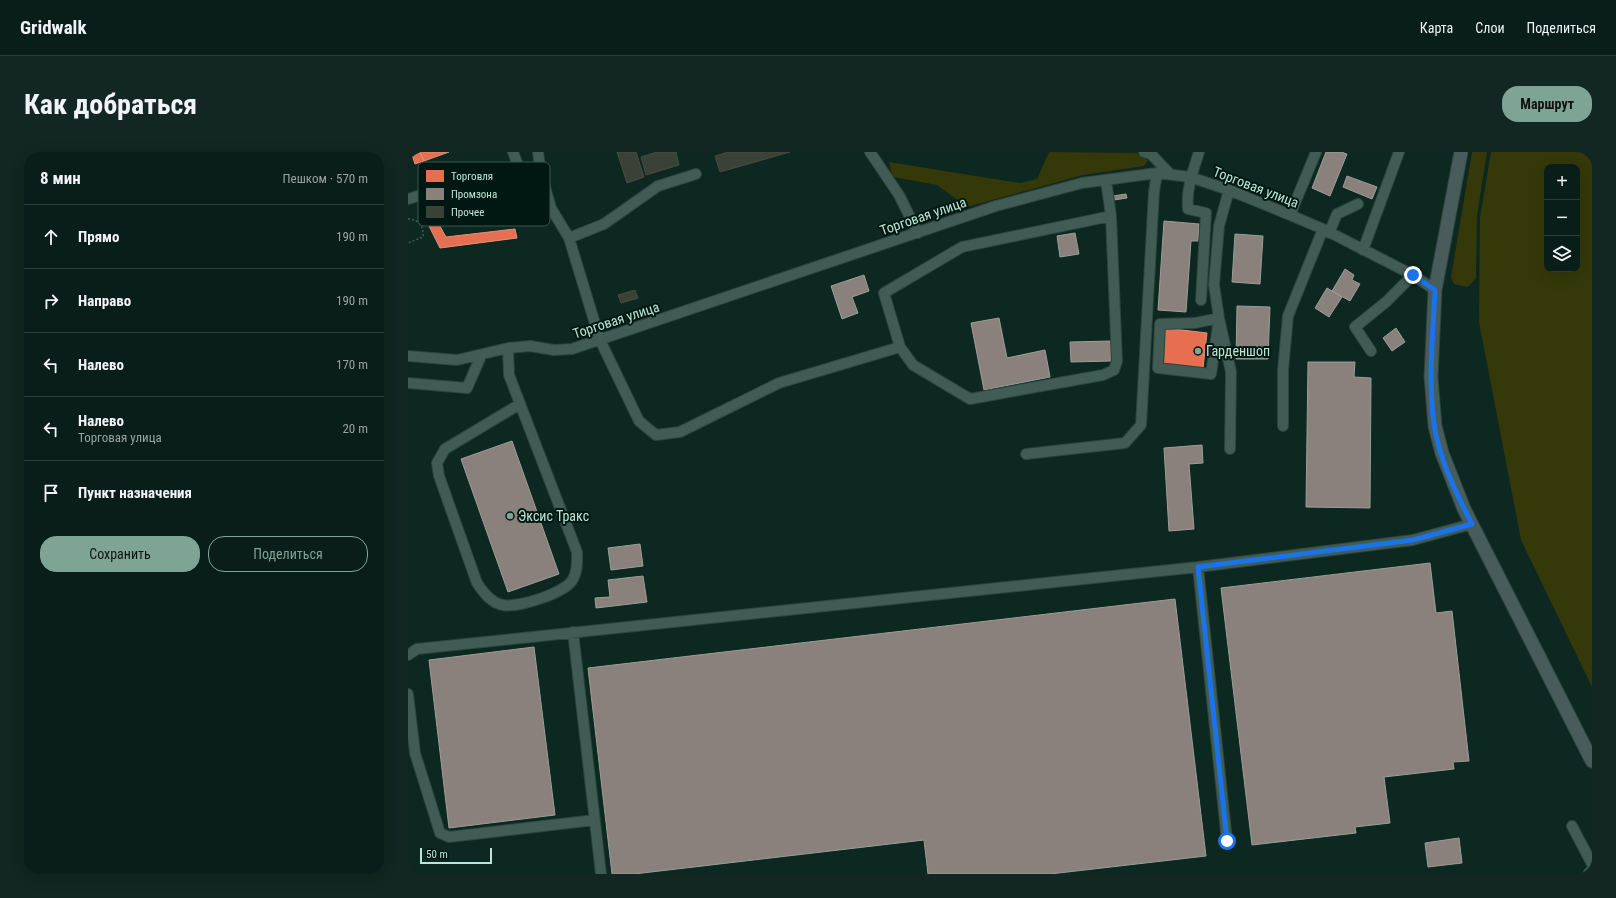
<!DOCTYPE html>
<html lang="ru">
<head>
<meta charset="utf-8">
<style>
	body { margin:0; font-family:"Roboto Condensed",sans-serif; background:#122721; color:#f1f3f6 }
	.controls { position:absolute; right:12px; top:12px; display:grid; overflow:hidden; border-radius:8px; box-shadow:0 4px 16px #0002 }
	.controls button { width:36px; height:36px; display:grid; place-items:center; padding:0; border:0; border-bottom:1px solid #293c37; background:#091e18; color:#f1f3f6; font:20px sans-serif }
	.scale { position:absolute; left:12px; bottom:10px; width:72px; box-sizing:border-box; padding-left:4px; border:2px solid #bbe6d6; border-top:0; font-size:11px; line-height:14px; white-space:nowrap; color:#bbe6d6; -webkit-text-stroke:3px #001811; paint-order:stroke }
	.stop { position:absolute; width:12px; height:12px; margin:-9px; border:3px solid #1a73e8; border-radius:50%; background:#fff }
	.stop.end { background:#1a73e8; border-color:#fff; box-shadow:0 1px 4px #0008 }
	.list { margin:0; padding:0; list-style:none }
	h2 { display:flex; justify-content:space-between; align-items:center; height:52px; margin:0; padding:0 16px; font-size:17px }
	h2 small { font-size:13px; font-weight:400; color:#99a2a2 }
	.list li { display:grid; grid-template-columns:26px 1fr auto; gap:12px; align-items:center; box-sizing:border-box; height:64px; padding:0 16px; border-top:1px solid #293c37 }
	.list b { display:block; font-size:15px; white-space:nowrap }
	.list p { margin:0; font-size:13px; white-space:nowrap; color:#99a2a2 }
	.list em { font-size:13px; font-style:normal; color:#99a2a2 }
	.actions { display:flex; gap:8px; padding:12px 16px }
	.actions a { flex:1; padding:9px 0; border:1px solid #7ea496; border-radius:16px; text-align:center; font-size:14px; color:#7ea496 }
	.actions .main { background:#7ea496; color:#111 }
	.icon { flex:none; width:22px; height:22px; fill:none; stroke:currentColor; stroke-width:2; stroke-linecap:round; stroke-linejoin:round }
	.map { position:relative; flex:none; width:1184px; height:722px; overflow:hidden; border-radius:16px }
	header { display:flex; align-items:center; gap:24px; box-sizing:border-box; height:56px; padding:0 20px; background:#091e18; border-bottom:1px solid #293c37 }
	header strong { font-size:19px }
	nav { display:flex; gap:22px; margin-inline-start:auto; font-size:14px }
	.intro { display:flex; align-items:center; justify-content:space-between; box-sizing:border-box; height:96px; padding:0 24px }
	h1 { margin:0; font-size:28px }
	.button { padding:10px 18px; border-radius:16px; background:#7ea496; color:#111; font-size:14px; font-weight:700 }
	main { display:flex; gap:24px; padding:0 24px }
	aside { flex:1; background:#091e18; border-radius:16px; box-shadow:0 4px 16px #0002 }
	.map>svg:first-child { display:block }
</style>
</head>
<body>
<header>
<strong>Gridwalk</strong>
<nav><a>Карта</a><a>Слои</a><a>Поделиться</a></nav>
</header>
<div class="intro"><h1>Как добраться</h1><a class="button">Маршрут</a></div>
<main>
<aside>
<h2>8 мин<small>Пешком · 570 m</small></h2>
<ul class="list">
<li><svg class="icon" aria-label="ahead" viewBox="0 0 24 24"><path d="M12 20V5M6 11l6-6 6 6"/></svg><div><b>Прямо</b></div><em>190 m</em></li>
<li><svg class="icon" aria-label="right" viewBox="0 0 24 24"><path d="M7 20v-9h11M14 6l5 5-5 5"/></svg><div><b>Направо</b></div><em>190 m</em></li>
<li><svg class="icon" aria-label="left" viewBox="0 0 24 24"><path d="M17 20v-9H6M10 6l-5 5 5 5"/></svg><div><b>Налево</b></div><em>170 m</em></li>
<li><svg class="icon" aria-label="left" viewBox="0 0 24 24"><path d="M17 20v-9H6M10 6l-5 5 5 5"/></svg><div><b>Налево</b><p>Торговая улица</p></div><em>20 m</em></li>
<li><svg class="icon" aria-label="arrive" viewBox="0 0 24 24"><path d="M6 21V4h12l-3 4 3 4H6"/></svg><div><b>Пункт назначения</b></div></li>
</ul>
<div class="actions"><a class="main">Сохранить</a><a>Поделиться</a></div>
</aside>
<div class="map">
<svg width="1184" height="722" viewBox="0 0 1184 722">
	<rect width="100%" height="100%" fill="#0c2820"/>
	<path fill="#353808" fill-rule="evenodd" d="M 641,0 L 728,1 L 740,8 L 736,14 L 675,23 L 559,55 L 529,33 L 485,25 L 481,10 L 612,31 L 629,27 Z
		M 1064,0 L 1079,0 L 1069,64 L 1068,126 L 1064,131 L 1059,135 L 1046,132 L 1043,125 Z
		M 1083,0 L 1184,0 L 1184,535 L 1113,388 L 1071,170 L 1072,66 ZM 1139,15 L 1169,15 L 1169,117 L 1139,117 Z"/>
	<path fill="#e76f51" stroke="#da9379" d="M 3,0 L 12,0 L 16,9 L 7,12 Z
		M 12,0 L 41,0 L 16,9 Z
		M 20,53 L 38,85 L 107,77 L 109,86 L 32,96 L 16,64 Z
		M 758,176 L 799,181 L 795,216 L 754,212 Z"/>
	<path fill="#8a817c" stroke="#999f97" d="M 918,0 L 933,0 L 939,2 L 922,44 L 904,36 Z
		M 939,24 L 969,35 L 964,47 L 935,35 Z
		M 718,42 L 719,46 L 706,48 L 705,44 Z
		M 756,69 L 791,72 L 790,89 L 783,89 L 778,160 L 750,158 Z
		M 667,81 L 671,102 L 652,105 L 649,84 Z
		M 827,82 L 855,84 L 852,132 L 824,130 Z
		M 937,117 L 946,123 L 944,128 L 952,132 L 942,149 L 924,139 Z
		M 456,123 L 461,139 L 444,145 L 450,161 L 434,167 L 423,134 Z
		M 919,136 L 934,145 L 921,165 L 907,156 Z
		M 829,154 L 862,155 L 860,207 L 828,207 Z
		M 591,166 L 599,206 L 637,198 L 642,225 L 576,238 L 563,171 Z
		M 988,176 L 997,190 L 984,199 L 975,186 Z
		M 703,189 L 704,209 L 663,210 L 662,190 Z
		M 900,210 L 947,210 L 946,225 L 963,226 L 962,356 L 898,355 Z
		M 104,289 L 151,422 L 100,440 L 53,307 Z
		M 794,293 L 795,311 L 781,312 L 786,377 L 761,379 L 756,296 Z
		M 232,392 L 235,414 L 203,418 L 200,396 Z
		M 1022,411 L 1028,461 L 1044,459 L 1061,609 L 1045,610 L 1046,617 L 976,625 L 982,671 L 947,675 L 948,681 L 844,693 L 813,436 Z
		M 235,424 L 239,450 L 188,456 L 187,446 L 202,445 L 200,428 Z
		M 767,447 L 798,704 L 642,722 L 520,722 L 516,688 L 226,722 L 204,722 L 180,516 Z
		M 126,495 L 147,663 L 41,676 L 21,508 Z
		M 1051,686 L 1054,711 L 1020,715 L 1017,691 Z"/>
	<path fill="#3a4238" stroke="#494c41" d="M 209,0 L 228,0 L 236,25 L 219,31 Z
		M 249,0 L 268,0 L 271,13 L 238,23 L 233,5 Z
		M 320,0 L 382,0 L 312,20 L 307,4 Z
		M 227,138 L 230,146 L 213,151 L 210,143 Z"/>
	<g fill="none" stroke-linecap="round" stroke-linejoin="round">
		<defs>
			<path id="minor" d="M 130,0 L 133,22 L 143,56 L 161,86 L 192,188 L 231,269 L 248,283 L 272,280 L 371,231 L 492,195
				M 462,0 L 491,43 L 510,81
				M 736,0 L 743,2 L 761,21
				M 791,0 C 785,19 778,37 780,57 L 798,61 L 793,148
				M 110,13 L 139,51
				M 698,28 L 703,64 L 709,209 L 706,218 L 695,223 L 562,247 L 505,213 L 492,195 L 476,141 L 554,95 L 703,64
				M 34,38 L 44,67 L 107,57
				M 821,38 L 811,74 L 806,133 L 811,166 L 823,220 L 822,297
				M 0,47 L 110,13 L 105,0
				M 882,63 L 908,0
				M 921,81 L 929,62 L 950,52
				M 161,86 L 196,72 L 250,34 L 288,22
				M 955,98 L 991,0
				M 811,166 L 803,222 L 750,216 L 752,172 L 787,171 Z
				M 100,196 L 101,223 L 169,400 C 169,409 170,418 165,427 C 158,441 110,456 95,453 C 83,451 75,440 69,431 L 31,324 L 29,311 L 37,297 L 112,252
				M 963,199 L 947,175 L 978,150 L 1005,123
				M 0,204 L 49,208 L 100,196 L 122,194 L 146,198 L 164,197 L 588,54 L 674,31 L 749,21 L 782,25 L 821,38 L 882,63 L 915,77 L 1005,123 L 1027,138
				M 0,231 L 59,236 L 73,204
				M 875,274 L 875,218 L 880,164 L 915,77
				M 618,302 L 717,291 L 733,273 L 746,40 L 749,21
				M 790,415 L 819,689
				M 165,480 L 193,722
				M 0,503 L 9,497 L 790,415 L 1005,388 L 1064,372
				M 0,542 L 7,601 L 32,681 L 41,685 L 187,668
				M 1164,674 L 1184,712
				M 1180,722 L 1184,718"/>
			<path id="major" d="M 1053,0 L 1027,138 L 1023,225 L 1027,274 L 1034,301 L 1056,357 L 1184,609"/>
		</defs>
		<use href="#minor" stroke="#2d443c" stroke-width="12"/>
		<use href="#major" stroke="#2d443c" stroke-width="15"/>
		<path stroke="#445d56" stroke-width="1.5" stroke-dasharray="2 2" stroke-linecap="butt" d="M 0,67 C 11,67 16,75 15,85 L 0,91"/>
		<use href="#minor" stroke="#405c54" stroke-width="10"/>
		<use href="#major" stroke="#485c5c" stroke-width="13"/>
	</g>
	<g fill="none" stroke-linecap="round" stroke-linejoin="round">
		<path stroke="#1a73e8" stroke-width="5" d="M 819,689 L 790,415 L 1005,388 L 1064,372 C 1048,341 1031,307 1026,272 C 1020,227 1025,183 1027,138 L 1005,123"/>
	</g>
	<g fill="#7ea496" stroke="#001811" stroke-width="1.5">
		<circle cx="790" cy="199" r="4"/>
		<circle cx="102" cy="364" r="4"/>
	</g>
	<g text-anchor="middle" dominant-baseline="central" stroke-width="4" stroke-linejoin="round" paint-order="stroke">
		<g font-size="14" fill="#bbe6d6" stroke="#001811">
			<text transform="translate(848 35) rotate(21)">Торговая улица</text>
			<text transform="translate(515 64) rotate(-19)">Торговая улица</text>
			<text transform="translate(208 168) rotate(-18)">Торговая улица</text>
		</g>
		<g font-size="14" fill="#bbe6d6" stroke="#001811" text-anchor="start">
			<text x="798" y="199">Гарденшоп</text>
			<text x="110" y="364">Эксис Тракс</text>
		</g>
	</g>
	<rect x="10" y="10" width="132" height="64" rx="6" fill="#001811" stroke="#38564c" stroke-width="1"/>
	<rect x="18" y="18" width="18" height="12" fill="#e76f51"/>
	<rect x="18" y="36" width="18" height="12" fill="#8a817c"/>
	<rect x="18" y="54" width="18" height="12" fill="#3a4238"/>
	<g font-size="11" fill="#bbe6d6">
		<text x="43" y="28">Торговля</text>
		<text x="43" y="46">Промзона</text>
		<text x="43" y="64">Прочее</text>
	</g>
</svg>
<div class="controls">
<button>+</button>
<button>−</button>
<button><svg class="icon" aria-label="layers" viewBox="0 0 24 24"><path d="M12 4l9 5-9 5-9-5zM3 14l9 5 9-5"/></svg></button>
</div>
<div class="scale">50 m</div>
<div class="stop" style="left:819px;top:689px"></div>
<div class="stop end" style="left:1005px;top:123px"></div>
</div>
</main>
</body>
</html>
